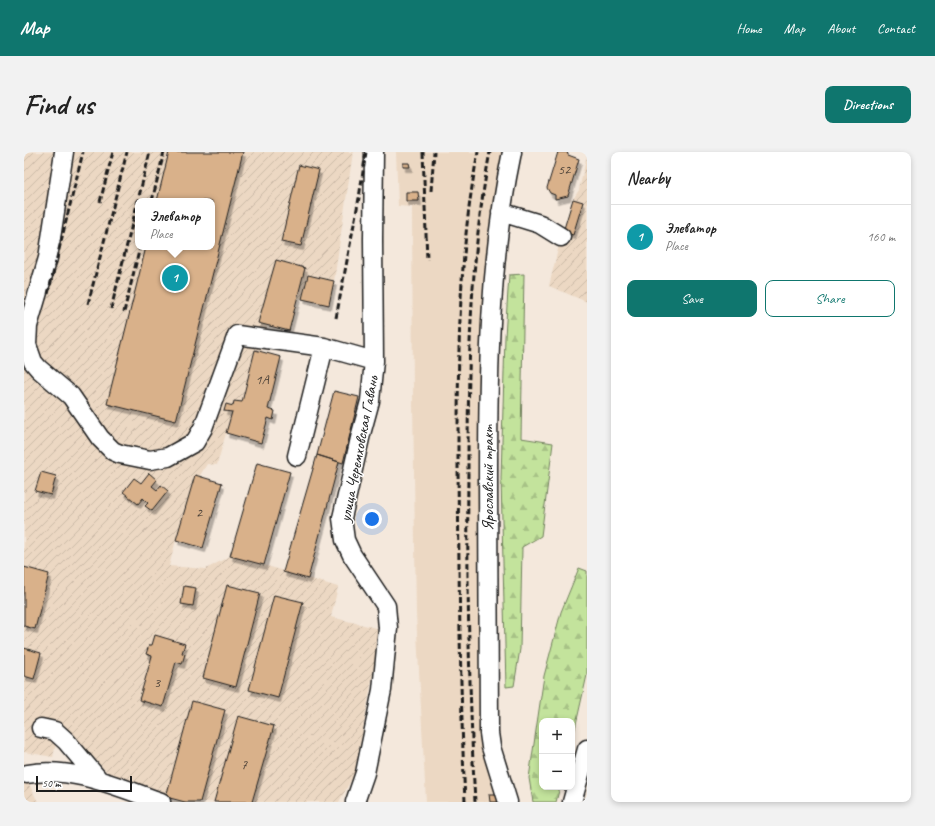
<!DOCTYPE html>
<html lang="en">
<head>
<meta charset="utf-8">
<style>
	body { margin:0; font-family:Caveat,sans-serif; background:#f2f2f2; color:#222 }
	.controls { position:absolute; right:12px; bottom:12px; display:grid; overflow:hidden; border-radius:8px; box-shadow:0 2px 6px #0003 }
	.controls button { width:36px; height:36px; display:grid; place-items:center; padding:0; border:0; border-bottom:1px solid #e0e0e0; background:#fff; color:#222; font:20px sans-serif }
	.scale { position:absolute; left:12px; bottom:10px; width:96px; box-sizing:border-box; padding-left:4px; border:2px solid #1c1c1c; border-top:0; font-size:11px; line-height:14px; white-space:nowrap; color:#1c1c1c; -webkit-text-stroke:3px #fff; paint-order:stroke }
	.you { position:absolute; left:348px; top:367px; width:14px; height:14px; margin:-10px; border:3px solid #fff; border-radius:50%; background:#1a73e8; box-shadow:0 0 0 6px #1a73e833 }
	.badge { display:grid; place-items:center; width:26px; height:26px; border-radius:50%; background:#0f766e; color:#fff; font-size:13px; font-weight:700 }
	.pin { position:absolute; translate:-50% -50%; border:2px solid #fff; box-shadow:0 1px 4px #0006 }
	.popup { position:absolute; left:111px; top:46px; width:80px; height:52px; box-sizing:border-box; display:grid; place-content:center; border-radius:8px; background:#fff; filter:drop-shadow(0 1px 3px #0005); font-size:13px; white-space:nowrap; color:#767676 }
	.popup b { font-size:15px; color:#222 }
	.popup::after { content:''; position:absolute; left:50%; top:100%; margin-left:-8px; border:8px solid transparent; border-top-color:#fff }
	.list { margin:0; padding:0; list-style:none }
	h2 { display:flex; justify-content:space-between; align-items:center; height:52px; margin:0; padding:0 16px; font-size:17px }
	h2 small { font-size:13px; font-weight:400; color:#767676 }
	.list li { display:grid; grid-template-columns:26px 1fr auto; gap:12px; align-items:center; box-sizing:border-box; height:64px; padding:0 16px; border-top:1px solid #e0e0e0 }
	.list b { display:block; font-size:15px; white-space:nowrap }
	.list p { margin:0; font-size:13px; white-space:nowrap; color:#767676 }
	.list em { font-size:13px; font-style:normal; color:#767676 }
	.actions { display:flex; gap:8px; padding:12px 16px }
	.actions a { flex:1; padding:9px 0; border:1px solid #0f766e; border-radius:8px; text-align:center; font-size:14px; color:#0f766e }
	.actions .main { background:#0f766e; color:#fff }
	.map { position:relative; flex:none; width:563px; height:650px; overflow:hidden; border-radius:8px }
	header { display:flex; align-items:center; gap:24px; box-sizing:border-box; height:56px; padding:0 20px; background:#0f766e; color:#fff }
	header strong { font-size:19px }
	nav { display:flex; gap:22px; margin-inline-start:auto; font-size:14px }
	.intro { display:flex; align-items:center; justify-content:space-between; box-sizing:border-box; height:96px; padding:0 24px }
	h1 { margin:0; font-size:28px }
	.button { padding:10px 18px; border-radius:8px; background:#0f766e; color:#fff; font-size:14px; font-weight:700 }
	main { display:flex; gap:24px; padding:0 24px }
	aside { flex:1; background:#fff; border-radius:8px; box-shadow:0 2px 6px #0003 }
	.map>svg:first-child { display:block }
</style>
</head>
<body>
<header>
<strong>Map</strong>
<nav><a>Home</a><a>Map</a><a>About</a><a>Contact</a></nav>
</header>
<div class="intro"><h1>Find us</h1><a class="button">Directions</a></div>
<main>
<div class="map">
<svg width="563" height="650" viewBox="0 0 563 650">
	<defs>
		<pattern id="industrial-furrows" width="10" height="10" patternUnits="userSpaceOnUse"><rect width="10" height="10" fill="#ecd8c3"/><path d="M-1 1l2-2M0 10L10 0M9 11l2-2" fill="none" stroke="#cab9a7"/></pattern>
		<pattern id="forest-firs" width="22" height="20" patternUnits="userSpaceOnUse"><rect width="22" height="20" fill="#c3e39c"/><path d="M5 1l3.5 6h-7zM16 11l3.5 6h-7z" fill="#a7c286"/></pattern>
		<filter id="shadow"><feDropShadow dx="2.5" dy="4.5" stdDeviation="0" flood-color="#0004"/></filter>
	</defs>
	<rect width="100%" height="100%" fill="#f4e8dc"/>
	<filter id="ink" filterUnits="userSpaceOnUse"><feTurbulence type="fractalNoise" baseFrequency=".025" numOctaves="2"/><feDisplacementMap in="SourceGraphic" scale="8" xChannelSelector="R" yChannelSelector="G"/><feConvolveMatrix kernelMatrix="1 2 1 2 8 2 1 2 1" color-interpolation-filters="sRGB"/></filter>
	<g filter="url(#ink)">
		<path fill="#ecd8c3" d="M 372,0 L 481,0 L 463,100 L 460,149 L 459,472 L 479,650 L 402,650 L 392,462 L 389,250 L 388,55 L 374,54 Z"/>
		<path fill="url(#industrial-furrows)" fill-rule="evenodd" d="M 0,0 L 329,0 L 310,129 L 305,153 L 274,146 L 265,179 L 243,174 L 238,200 L 231,198 L 218,250 L 210,249 L 209,254 L 202,252 L 201,258 L 208,260 L 193,313 L 183,312 L 175,325 L 152,388 L 145,414 L 182,417 L 206,404 L 240,413 L 314,435 L 307,465 L 352,476 L 356,483 L 331,621 L 315,650 L 161,650 L 87,624 L 39,577 L 33,587 L 29,605 L 0,600 ZM 114,49 L 188,49 L 188,95 L 114,95 Z
			M 563,3 L 563,150 L 525,134 L 537,85 L 549,47 L 555,38 Z
			M 0,608 L 4,630 L 14,650 L 0,650 Z"/>
		<path fill="url(#forest-firs)" stroke="#70805c" d="M 500,122 L 497,286 L 529,291 L 517,384 L 498,395 L 496,497 L 490,534 L 482,535 L 477,326 L 481,185 L 485,123 Z
			M 555,416 L 563,419 L 563,523 L 548,590 L 548,569 L 518,569 L 518,635 L 536,635 L 532,650 L 509,650 L 505,626 L 520,524 L 537,460 Z"/>
		<path fill="#d9b18a" stroke="#1c1c1c" filter="url(#shadow)" d="M 145,0 L 219,0 L 152,269 L 83,252 L 122,95 L 188,95 L 188,49 L 133,49 Z
			M 534,0 L 543,0 L 544,3 L 555,7 L 544,44 L 531,47 L 531,43 L 526,41 L 523,36 Z
			M 379,11 L 385,11 L 386,15 L 379,15 Z
			M 275,13 L 295,18 L 277,94 L 257,90 Z
			M 382,40 L 394,40 L 395,49 L 382,49 Z
			M 549,47 L 559,50 L 549,83 L 539,80 Z
			M 252,108 L 281,116 L 265,179 L 234,171 Z
			M 284,123 L 310,129 L 305,153 L 278,147 Z
			M 231,198 L 257,205 L 244,257 L 251,259 L 249,268 L 244,266 L 237,291 L 202,281 L 208,260 L 200,259 L 202,252 L 209,254 L 210,249 L 218,250 Z
			M 310,239 L 335,245 L 319,311 L 293,303 Z
			M 293,303 L 315,310 L 284,427 L 259,420 Z
			M 233,311 L 266,320 L 240,413 L 206,404 Z
			M 17,320 L 32,324 L 27,343 L 11,339 Z
			M 125,321 L 133,328 L 128,334 L 133,338 L 137,333 L 144,339 L 128,359 L 121,354 L 124,351 L 119,346 L 114,352 L 99,340 L 110,326 L 117,331 Z
			M 171,323 L 198,331 L 179,396 L 152,388 Z
			M 0,415 L 25,422 L 11,477 L 0,474 Z
			M 203,433 L 236,441 L 212,535 L 179,526 Z
			M 160,434 L 172,436 L 169,454 L 157,452 Z
			M 250,443 L 279,450 L 254,546 L 225,538 Z
			M 131,483 L 161,492 L 158,501 L 161,502 L 158,512 L 152,510 L 139,555 L 115,548 L 128,504 L 122,502 L 125,493 L 128,493 Z
			M 0,496 L 17,501 L 10,527 L 0,524 Z
			M 168,549 L 201,558 L 176,650 L 161,650 L 142,645 Z
			M 214,564 L 250,574 L 228,650 L 190,650 Z
			M 465,642 L 474,642 L 475,650 L 466,650 Z"/>
		<g fill="none" stroke-linecap="round" stroke-linejoin="round">
			<defs>
				<path id="minor" d="M 40,0 L 24,106 L 4,174 L 3,193 L 9,210 L 15,217 L 47,244 L 76,286 L 89,299 L 96,302 L 126,308 L 144,305 L 171,290 L 179,276 L 213,183 L 300,195
					M 477,60 L 516,72 L 537,85
					M 273,304 L 300,195 L 350,209
					M 17,576 L 31,579 L 42,589 L 75,628
					M 3,622 C 49,614 94,635 137,650
					M 331,650 L 341,621 L 358,538 L 364,476 L 362,454 L 328,403 L 321,388 L 318,366 L 337,282 L 346,249 L 350,209 L 349,87 L 350,0
					M 484,650 L 467,595 L 465,581 C 465,497 464,412 464,328 C 464,217 465,108 488,0
					M 548,650 L 563,597"/>
			</defs>
			<use href="#minor" stroke="#1c1c1c" stroke-width="21"/>
			<use href="#minor" stroke="#fff" stroke-width="18"/>
			<path stroke="#1c1c1c" stroke-width="3" stroke-dasharray="6 3" stroke-linecap="butt" d="M 399,0 L 403,108
				M 407,39 L 410,0
				M 128,49 L 140,0
				M 76,50 L 89,0
				M 24,142 L 59,0
				M 64,152 L 103,0
				M 87,157 L 126,0
				M 100,160 L 116,95
				M 312,166 L 335,46 L 342,0
				M 441,650 C 436,538 435,425 434,313 C 434,209 434,103 454,0
				M 451,650 C 445,540 443,430 444,320 C 444,213 446,105 466,0"/>
		</g>
	</g>
	<g text-anchor="middle" dominant-baseline="central" stroke-width="3" stroke-linejoin="round" paint-order="stroke">
		<g font-size="14" fill="#4b4138">
			<text x="540" y="17">52</text>
			<text x="238" y="227">1А</text>
			<text x="175" y="360">2</text>
			<text x="133" y="530">3</text>
			<text x="220" y="612">7</text>
		</g>
		<g font-size="16" fill="#1c1c1c" stroke="#fff">
			<text transform="translate(335 297) rotate(-79)">улица Черемховская Гавань</text>
			<text transform="translate(464 326) rotate(-90)">Ярославский тракт</text>
		</g>
	</g>
</svg>
<div class="controls">
<button>+</button>
<button>−</button>
</div>
<div class="scale">50 m</div>
<div class="you"></div>
<div class="pin badge" style="left:151px;top:126px;background:#0f9aa8">1</div>
<div class="popup"><b>Элеватор</b>Place</div>
</div>
<aside>
<h2>Nearby<small></small></h2>
<ul class="list">
<li><span class="badge" style="background:#0f9aa8">1</span><div><b>Элеватор</b><p>Place</p></div><em>160 m</em></li>
</ul>
<div class="actions"><a class="main">Save</a><a>Share</a></div>
</aside>
</main>
</body>
</html>
